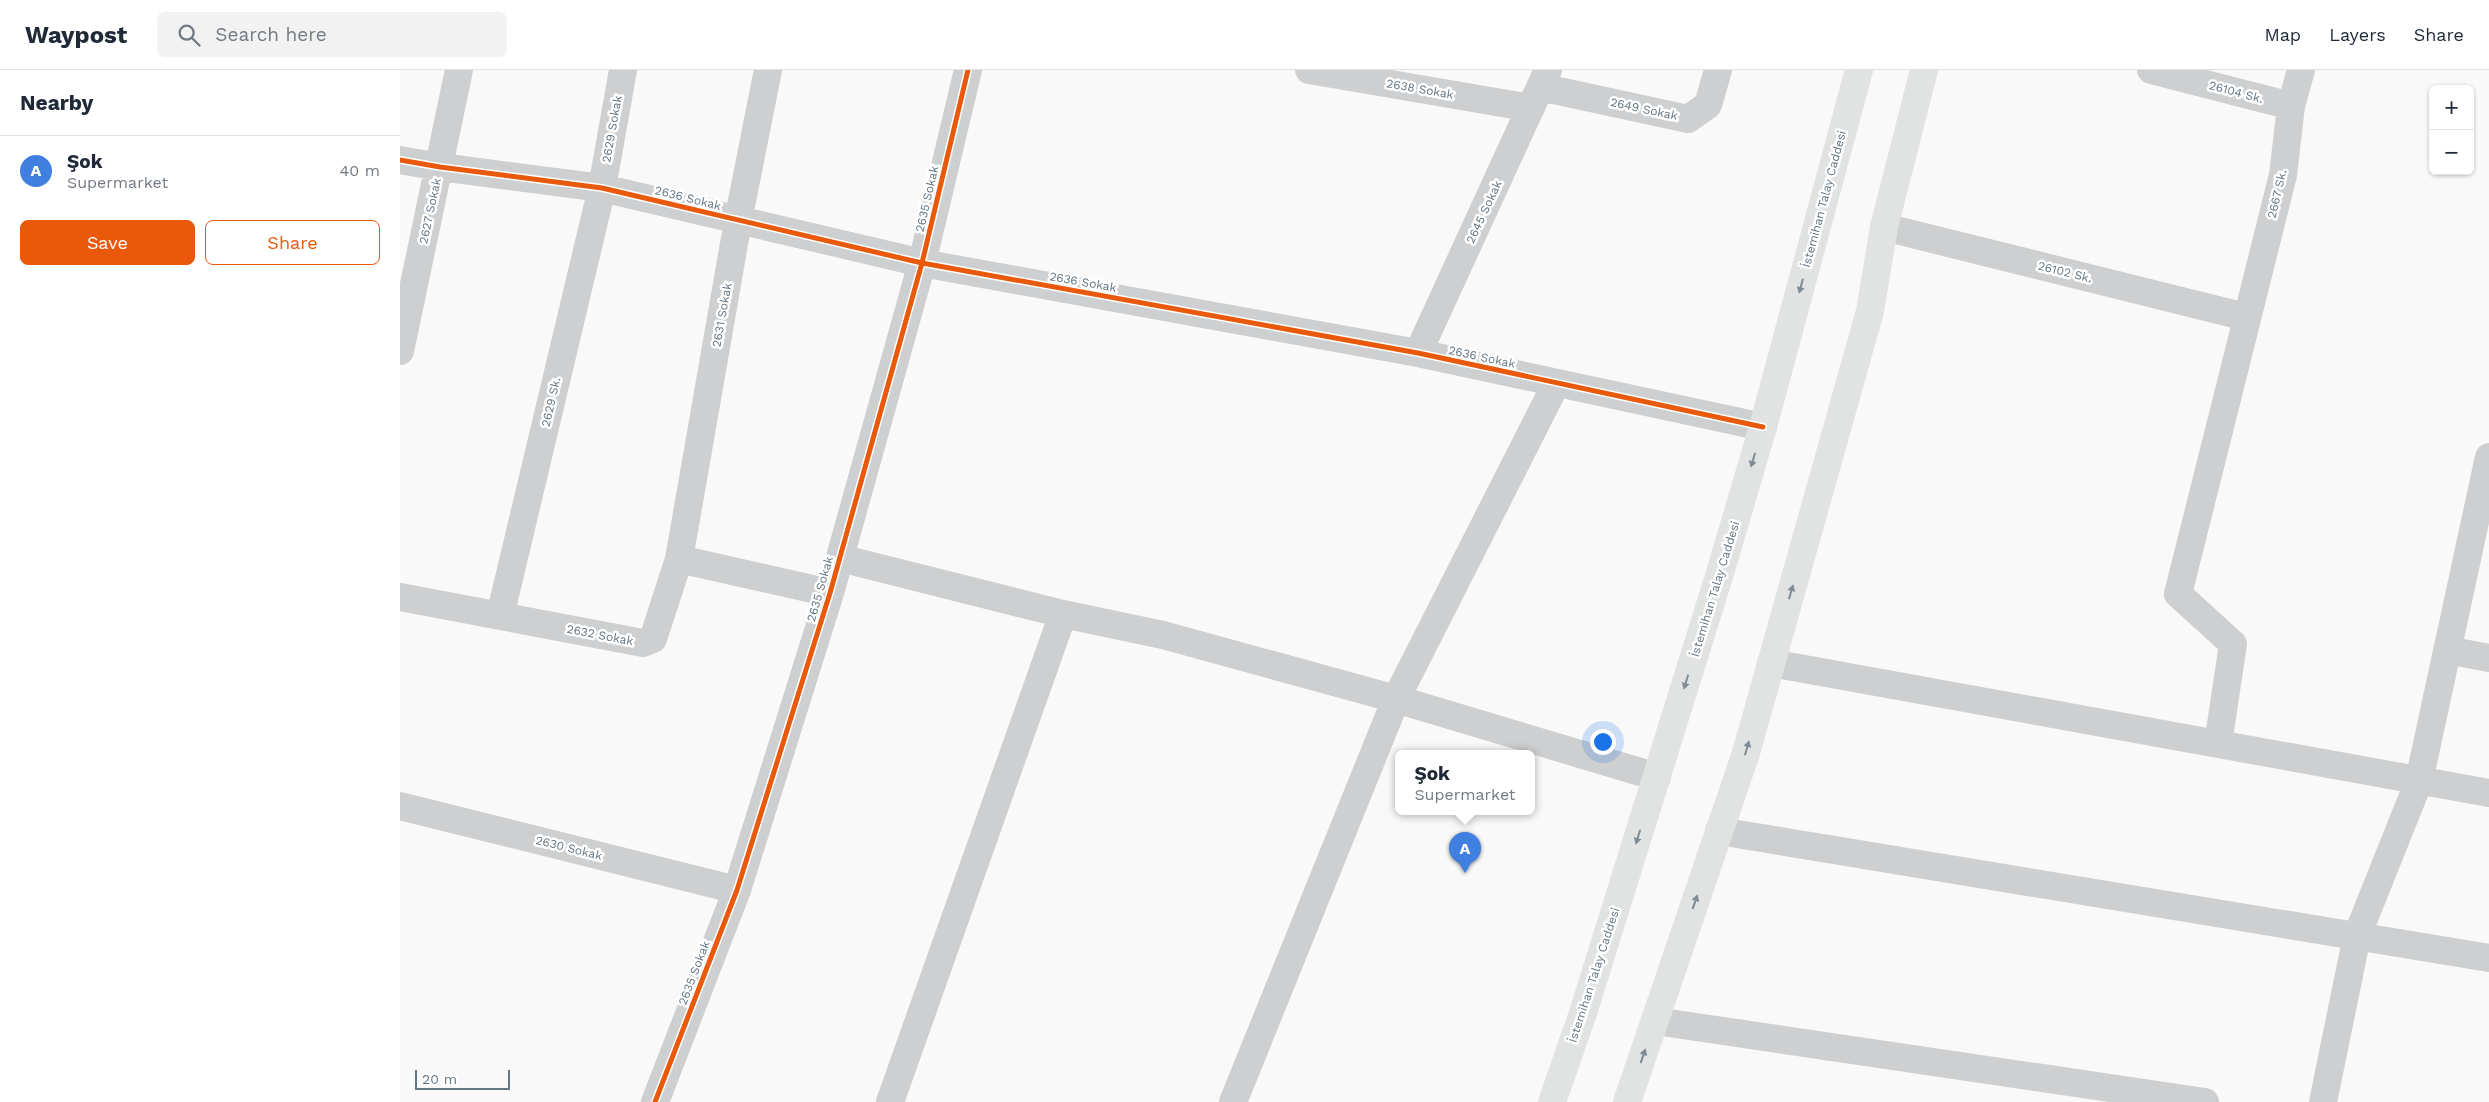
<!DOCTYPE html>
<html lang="en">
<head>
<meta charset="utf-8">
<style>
	body { margin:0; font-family:"Work Sans",sans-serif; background:#f2f2f3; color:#1f2937 }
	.controls { position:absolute; right:15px; top:15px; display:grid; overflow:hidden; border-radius:8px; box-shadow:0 1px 4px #0004 }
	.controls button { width:45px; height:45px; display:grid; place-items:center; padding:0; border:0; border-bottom:1px solid #e0e1e3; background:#fff; color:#1f2937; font:25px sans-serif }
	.scale { position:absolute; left:15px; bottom:12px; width:95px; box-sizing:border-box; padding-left:5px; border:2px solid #657683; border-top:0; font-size:14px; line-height:18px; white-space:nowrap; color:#657683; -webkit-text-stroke:4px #fff; paint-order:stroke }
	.you { position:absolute; left:1202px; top:671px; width:18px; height:18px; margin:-12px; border:4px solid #fff; border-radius:50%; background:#1a73e8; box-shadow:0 0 0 8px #1a73e833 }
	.badge { display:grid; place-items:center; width:32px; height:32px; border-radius:50%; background:#ea580c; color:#fff; font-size:16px; font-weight:700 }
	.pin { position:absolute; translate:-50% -41px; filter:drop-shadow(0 1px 2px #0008) }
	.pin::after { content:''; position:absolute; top:26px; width:18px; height:15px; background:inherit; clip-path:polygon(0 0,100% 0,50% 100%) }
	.popup { position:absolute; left:995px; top:680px; width:140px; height:65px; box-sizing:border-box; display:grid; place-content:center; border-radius:8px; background:#fff; filter:drop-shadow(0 1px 4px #0005); font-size:16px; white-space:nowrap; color:#747a83 }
	.popup b { font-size:19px; color:#1f2937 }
	.popup::after { content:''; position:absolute; left:50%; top:100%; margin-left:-10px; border:10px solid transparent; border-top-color:#fff }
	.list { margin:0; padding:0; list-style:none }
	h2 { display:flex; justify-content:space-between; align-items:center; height:65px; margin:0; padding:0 20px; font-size:21px }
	h2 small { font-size:16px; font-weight:400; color:#747a83 }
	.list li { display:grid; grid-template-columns:32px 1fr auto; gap:15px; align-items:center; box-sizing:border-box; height:70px; padding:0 20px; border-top:1px solid #e0e1e3 }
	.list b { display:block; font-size:19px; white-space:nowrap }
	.list p { margin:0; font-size:16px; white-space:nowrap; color:#747a83 }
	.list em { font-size:16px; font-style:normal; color:#747a83 }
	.actions { display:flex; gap:10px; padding:15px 20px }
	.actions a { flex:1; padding:11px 0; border:1px solid #ea580c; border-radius:8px; text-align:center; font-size:18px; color:#ea580c }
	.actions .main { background:#ea580c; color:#fff }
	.icon { flex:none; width:28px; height:28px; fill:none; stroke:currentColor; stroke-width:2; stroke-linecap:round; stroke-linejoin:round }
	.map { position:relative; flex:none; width:2089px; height:1032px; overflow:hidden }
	header { display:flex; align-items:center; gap:30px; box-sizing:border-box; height:70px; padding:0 25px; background:#fff; border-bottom:1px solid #e0e1e3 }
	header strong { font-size:24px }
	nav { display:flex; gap:28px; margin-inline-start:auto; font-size:18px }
	.search { width:350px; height:45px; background:#f2f2f3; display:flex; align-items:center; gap:12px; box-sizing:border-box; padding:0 18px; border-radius:8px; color:#747a83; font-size:19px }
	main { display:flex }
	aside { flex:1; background:#fff }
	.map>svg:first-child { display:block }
</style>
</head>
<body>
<header>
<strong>Waypost</strong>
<div class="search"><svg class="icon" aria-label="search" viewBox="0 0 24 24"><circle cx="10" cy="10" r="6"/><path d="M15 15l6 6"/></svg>Search here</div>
<nav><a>Map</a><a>Layers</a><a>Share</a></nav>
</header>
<main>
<aside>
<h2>Nearby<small></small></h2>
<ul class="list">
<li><span class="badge" style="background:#3f7fe0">A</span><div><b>Şok</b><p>Supermarket</p></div><em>40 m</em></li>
</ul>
<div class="actions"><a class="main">Save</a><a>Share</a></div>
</aside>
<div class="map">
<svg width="2089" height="1032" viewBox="0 0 2089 1032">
	<rect width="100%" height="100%" fill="#f9f9f9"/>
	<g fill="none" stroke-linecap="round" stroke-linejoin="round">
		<path stroke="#cecfd0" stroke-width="28" d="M 909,0 L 1131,38
			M 1751,0 L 1891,36
			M 1140,17 L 1288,49 L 1308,35 L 1318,0
			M 0,90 L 40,97 L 202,118 L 522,193 L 1018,283 L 1363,357
			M 1484,157 L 1846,247
			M 0,281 L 59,0
			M 1018,283 L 1148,0
			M 440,488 L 663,544 L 763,565 L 996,629 L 1257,707
			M 279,489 L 430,523
			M 0,527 L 243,573 L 253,569 L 279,489 L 338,151 L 368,0
			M 100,546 L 202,118 L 223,0
			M 2047,580 L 2089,588
			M 1371,593 L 2089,723
			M 1818,674 L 1833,574 L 1778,524 L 1883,105 L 1891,36 L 1901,0
			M 0,736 L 337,820
			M 1319,761 L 2089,888
			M 1255,951 L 1805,1032
			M 255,1032 L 337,820 L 430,523 L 522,193 L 568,0
			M 490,1032 L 663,544
			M 833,1032 L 996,629 L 1156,314
			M 1923,1032 L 1957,866 L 2019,711 L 2089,387"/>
		<path stroke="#e1e2e2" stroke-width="28" d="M 1152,1032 L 1183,943 L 1320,503 L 1363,357 L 1459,0
			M 1227,1032 L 1346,683 L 1470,241 L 1484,157 L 1524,0"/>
		<defs>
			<path id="cycleway" d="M 0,90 L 40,97 L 202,118 L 522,193 L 1018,283 L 1363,357
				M 255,1032 L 337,820 L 430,523 L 522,193 L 568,0"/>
		</defs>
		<use href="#cycleway" stroke="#fff" stroke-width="8"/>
		<use href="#cycleway" stroke="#e8590c" stroke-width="5"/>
	</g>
	<defs><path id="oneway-solid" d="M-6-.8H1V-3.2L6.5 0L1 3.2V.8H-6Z" transform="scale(1.25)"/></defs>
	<g fill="#7e8c96">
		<use href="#oneway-solid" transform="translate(1401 216) rotate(105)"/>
		<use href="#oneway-solid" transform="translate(1353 390) rotate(106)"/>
		<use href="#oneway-solid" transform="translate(1391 522) rotate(-74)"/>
		<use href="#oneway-solid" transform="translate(1286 612) rotate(107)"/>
		<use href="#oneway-solid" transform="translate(1347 678) rotate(-74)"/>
		<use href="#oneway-solid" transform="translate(1238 767) rotate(107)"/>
		<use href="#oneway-solid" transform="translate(1295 832) rotate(-71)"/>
		<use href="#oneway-solid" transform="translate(1243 986) rotate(-71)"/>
	</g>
	<g text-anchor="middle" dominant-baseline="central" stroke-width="5" stroke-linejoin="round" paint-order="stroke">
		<g font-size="12" fill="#657683" stroke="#fff">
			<text transform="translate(1020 19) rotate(10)">2638 Sokak</text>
			<text transform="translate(1836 22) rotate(15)">26104 Sk.</text>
			<text transform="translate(1244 39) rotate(12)">2649 Sokak</text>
			<text transform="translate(212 59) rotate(-80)">2629 Sokak</text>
			<text transform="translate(1877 124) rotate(-77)">2667 Sk.</text>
			<text transform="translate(288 128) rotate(14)">2636 Sokak</text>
			<text transform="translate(527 129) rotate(-77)">2635 Sokak</text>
			<text transform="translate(1424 129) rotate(-75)">İstemihan Talay Caddesi</text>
			<text transform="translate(30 141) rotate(-78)">2627 Sokak</text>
			<text transform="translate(1084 142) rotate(-65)">2645 Sokak</text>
			<text transform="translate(1665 202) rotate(14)">26102 Sk.</text>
			<text transform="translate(683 212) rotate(10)">2636 Sokak</text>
			<text transform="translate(322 245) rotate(-80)">2631 Sokak</text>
			<text transform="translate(1082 287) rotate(12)">2636 Sokak</text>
			<text transform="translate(151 332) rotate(-77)">2629 Sk.</text>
			<text transform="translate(420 519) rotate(-74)">2635 Sokak</text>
			<text transform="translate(1315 519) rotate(-73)">İstemihan Talay Caddesi</text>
			<text transform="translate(200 565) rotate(11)">2632 Sokak</text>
			<text transform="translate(169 778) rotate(14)">2630 Sokak</text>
			<text transform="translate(294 903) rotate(-69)">2635 Sokak</text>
			<text transform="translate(1194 905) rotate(-72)">İstemihan Talay Caddesi</text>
		</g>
	</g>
</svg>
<div class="controls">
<button>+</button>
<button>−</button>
</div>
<div class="scale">20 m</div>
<div class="you"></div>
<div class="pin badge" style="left:1065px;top:803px;background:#3f7fe0">A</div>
<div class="popup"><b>Şok</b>Supermarket</div>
</div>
</main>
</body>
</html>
